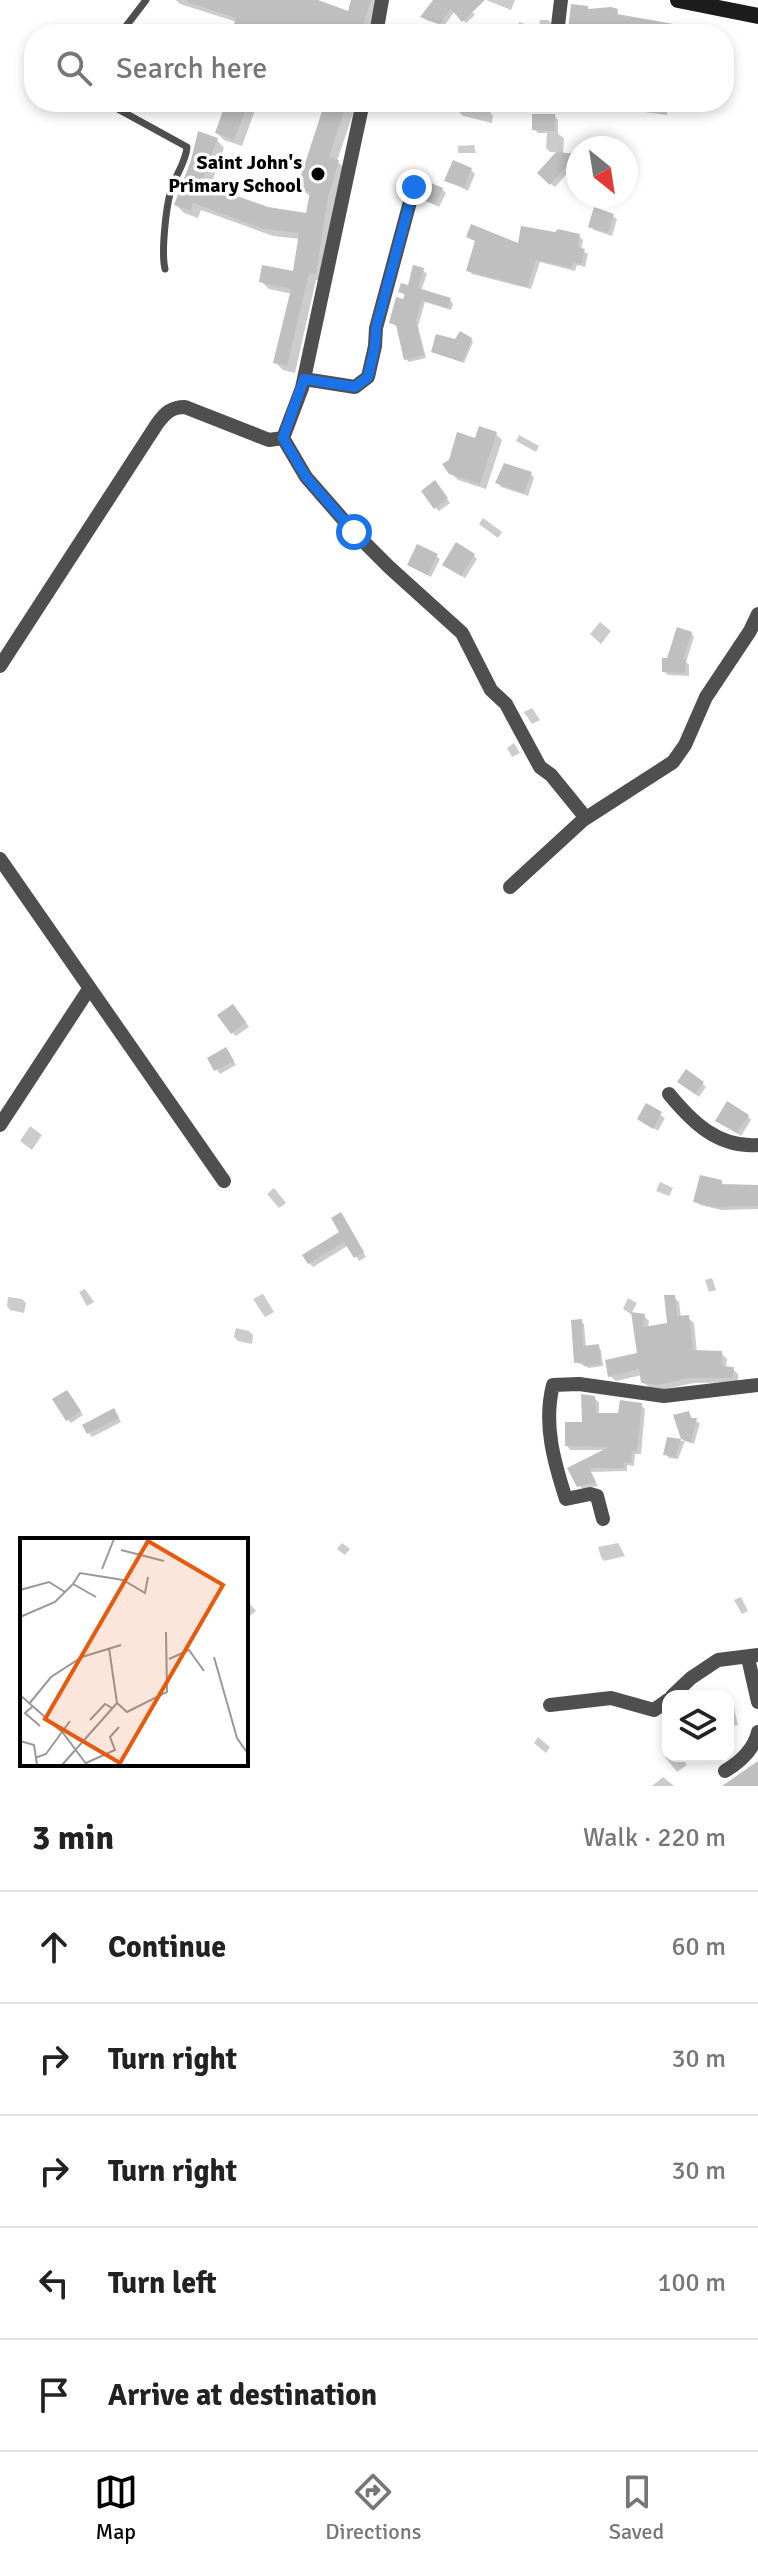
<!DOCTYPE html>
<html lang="en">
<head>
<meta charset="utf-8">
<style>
	body { margin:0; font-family:Signika,sans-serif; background:#f6f6f6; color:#222 }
	.controls { position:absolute; right:24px; bottom:24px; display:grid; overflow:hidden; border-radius:16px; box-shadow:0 4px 12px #0003 }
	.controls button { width:72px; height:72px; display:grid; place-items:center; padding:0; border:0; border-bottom:2px solid #e0e0e0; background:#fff; color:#222; font:40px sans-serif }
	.compass { position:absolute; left:566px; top:136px; width:72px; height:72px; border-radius:50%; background:#fff; box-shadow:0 4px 12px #0003; rotate:150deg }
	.stop { position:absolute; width:24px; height:24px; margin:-18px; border:6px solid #1a73e8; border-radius:50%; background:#fff }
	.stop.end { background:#1a73e8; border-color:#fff; box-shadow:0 2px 8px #0008 }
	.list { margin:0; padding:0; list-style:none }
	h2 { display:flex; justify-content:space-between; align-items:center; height:104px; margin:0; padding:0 32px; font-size:34px }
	h2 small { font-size:26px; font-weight:400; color:#767676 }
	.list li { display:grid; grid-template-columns:52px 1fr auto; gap:24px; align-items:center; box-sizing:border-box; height:112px; padding:0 32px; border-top:2px solid #e0e0e0 }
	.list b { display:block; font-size:30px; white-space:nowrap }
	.list em { font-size:26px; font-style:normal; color:#767676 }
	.icon { flex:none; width:44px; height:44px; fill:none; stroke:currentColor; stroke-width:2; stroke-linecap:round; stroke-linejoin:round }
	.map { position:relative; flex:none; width:758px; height:1786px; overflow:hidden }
	.search { position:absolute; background:#fff; box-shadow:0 4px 12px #0003; left:24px; right:24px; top:24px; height:88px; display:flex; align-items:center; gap:20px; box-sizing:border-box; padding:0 28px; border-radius:32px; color:#767676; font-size:30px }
	.sheet { height:664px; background:#fff }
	nav { display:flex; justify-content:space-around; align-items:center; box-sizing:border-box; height:112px; border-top:2px solid #e0e0e0; background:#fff; font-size:22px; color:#767676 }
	nav a { display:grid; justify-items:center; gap:4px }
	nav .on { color:#000 }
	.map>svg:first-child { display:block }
</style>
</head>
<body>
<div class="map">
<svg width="758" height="1786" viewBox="0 0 758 1786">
	<rect width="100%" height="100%" fill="#fff"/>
	<path fill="#0003" d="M 176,0 L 310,0 L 350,13 L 353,0 L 380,0 L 369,34 L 352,34 L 338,30 L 336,34 L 236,34 L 234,32 L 237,22 L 180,4 Z
		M 435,0 L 462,0 L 475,15 L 466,23 L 455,11 L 444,26 L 426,20 L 423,17 Z
		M 486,0 L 515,0 L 511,10 Z
		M 572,6 L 590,11 L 615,8 L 618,12 L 617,31 L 568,34 Z
		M 540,20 L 548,20 L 552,24 L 552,34 L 515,34 L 519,22 L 539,29 Z
		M 137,28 L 143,34 L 131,34 Z
		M 436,28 L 443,34 L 431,34 Z
		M 229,102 L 258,102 L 242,146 L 224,140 L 217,133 Z
		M 286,102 L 313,102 L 310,110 Z
		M 327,102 L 357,102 L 337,161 L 346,170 L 323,281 L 316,280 L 295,373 L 283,370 L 275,362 L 292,294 L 269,289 L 261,281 L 295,274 L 300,239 L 273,236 L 201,210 L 198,218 L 184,213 L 176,205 L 217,140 L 224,148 L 210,188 L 268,209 L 308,215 L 311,197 L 300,188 Z
		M 641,102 L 669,102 L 667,115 L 644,112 L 640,108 Z
		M 460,106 L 490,112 L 493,116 L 492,123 L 463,116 L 459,112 Z
		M 555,116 L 558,120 L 558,134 L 564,138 L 563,154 L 578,156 L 578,169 L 572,168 L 555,187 L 539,173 L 558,152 L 550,152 L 546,148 L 547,133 L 538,133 L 534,129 Z
		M 474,145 L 476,153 L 458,153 L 458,146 Z
		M 471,170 L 475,174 L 468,191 L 447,180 Z
		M 442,189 L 446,193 L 439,207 L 423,198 Z
		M 613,216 L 617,219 L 612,236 L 594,230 L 590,226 Z
		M 556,235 L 579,236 L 583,240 L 581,250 L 588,254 L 585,267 L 577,265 L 575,271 L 540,262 L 531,289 L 472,274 L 468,270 L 477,242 L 468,236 L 519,246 Z
		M 423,270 L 427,274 L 421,291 L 450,300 L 453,304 L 451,310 L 425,302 L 418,326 L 426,358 L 409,362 L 406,359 L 398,327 L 391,323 L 405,302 L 406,296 L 401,292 L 409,288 Z
		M 471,339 L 473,342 L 464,363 L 436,353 L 456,342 Z
		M 495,433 L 502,440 L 486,489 L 458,480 L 451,473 L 476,440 Z
		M 519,435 L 539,446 L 536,452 L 516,441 Z
		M 531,474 L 534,478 L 528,496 L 501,487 L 498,483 Z
		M 439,487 L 450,503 L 439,511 L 435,507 Z
		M 483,518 L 502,532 L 498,538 L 479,524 Z
		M 473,555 L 477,559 L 465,578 L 448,568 Z
		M 436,556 L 440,559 L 431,577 L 409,565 Z
		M 600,622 L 611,631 L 601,644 L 590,634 Z
		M 691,633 L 694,637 L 686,662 L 689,665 L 689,676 L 668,675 L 664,671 L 669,660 Z
		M 532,708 L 540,720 L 532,724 L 524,712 Z
		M 514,743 L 520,753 L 512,757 L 507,748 Z
		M 237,1010 L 249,1027 L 236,1036 L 232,1032 Z
		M 226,1049 L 236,1065 L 220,1074 L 209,1058 Z
		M 702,1083 L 706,1087 L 699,1097 L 684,1086 Z
		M 646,1106 L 665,1118 L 658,1131 L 639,1119 Z
		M 748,1116 L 751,1120 L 741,1136 L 722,1124 Z
		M 30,1126 L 42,1135 L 32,1150 L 20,1141 Z
		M 660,1182 L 673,1188 L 669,1196 L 656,1191 Z
		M 721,1182 L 725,1186 L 758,1187 L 758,1209 L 721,1210 L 700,1205 L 696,1201 Z
		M 274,1188 L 286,1203 L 279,1208 L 267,1194 Z
		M 344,1218 L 366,1257 L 359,1261 L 349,1245 L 313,1267 L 309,1263 L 342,1233 Z
		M 712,1278 L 716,1290 L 709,1292 L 705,1280 Z
		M 85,1289 L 94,1302 L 87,1306 L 79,1292 Z
		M 263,1294 L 274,1312 L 265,1317 L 253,1299 Z
		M 8,1297 L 22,1299 L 26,1303 L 24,1313 L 10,1310 L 7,1306 Z
		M 674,1297 L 679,1302 L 681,1318 L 688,1318 L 694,1323 L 697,1353 L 721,1353 L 727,1359 L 726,1369 L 733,1369 L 738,1374 L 738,1382 L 694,1383 L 664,1389 L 649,1387 L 643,1382 L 642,1375 L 616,1381 L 610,1376 L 639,1354 L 644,1316 L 649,1321 L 648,1328 L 669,1325 Z
		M 628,1298 L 637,1303 L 631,1314 L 623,1309 Z
		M 581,1321 L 584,1324 L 586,1348 L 598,1347 L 601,1350 L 603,1366 L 589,1368 L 576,1362 Z
		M 236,1328 L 249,1331 L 253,1335 L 252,1344 L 238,1341 L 234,1337 Z
		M 71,1396 L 83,1415 L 71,1423 L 67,1419 Z
		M 594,1398 L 599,1402 L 599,1415 L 620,1415 L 641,1405 L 645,1409 L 641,1454 L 635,1454 L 634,1466 L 627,1465 L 627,1471 L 590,1472 L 598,1486 L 582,1489 L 570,1469 L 607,1450 L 570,1450 L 567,1446 L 584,1424 Z
		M 689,1413 L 693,1420 L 700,1423 L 694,1444 L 685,1441 L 678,1459 L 669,1458 L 666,1454 L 668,1439 L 684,1441 L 676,1417 Z
		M 117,1414 L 121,1422 L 92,1437 L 89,1433 Z
		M 342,1543 L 350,1549 L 345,1555 L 337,1549 Z
		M 618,1543 L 625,1556 L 604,1561 L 601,1557 L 598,1547 Z
		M 741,1597 L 748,1611 L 742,1614 L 734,1600 Z
		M 246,1599 L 256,1611 L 246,1619 Z
		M 728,1700 L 733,1704 L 738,1725 L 728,1727 Z
		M 538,1737 L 550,1747 L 546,1753 L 534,1743 Z
		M 668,1755 L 681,1756 L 687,1765 L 677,1772 L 665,1757 Z
		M 663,1777 L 674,1786 L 652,1786 Z"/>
	<path fill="#bfbfbf" d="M 187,0 L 318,0 L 348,11 L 351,0 L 371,0 L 361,33 L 343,28 L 342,34 L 333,31 L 332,34 L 237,34 L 231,32 L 236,18 L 187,2 Z
		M 433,0 L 485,0 L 462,22 L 451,9 L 440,24 L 420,17 Z
		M 571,4 L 588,6 L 588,9 L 611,7 L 618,9 L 617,14 L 696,28 L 695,34 L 617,34 L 619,27 L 585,32 L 568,30 Z
		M 226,102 L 249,102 L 234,140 L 215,133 Z
		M 325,102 L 347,102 L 329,157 L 339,160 L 328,197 L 316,274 L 309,273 L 287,366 L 273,363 L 291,289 L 259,282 L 262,265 L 293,271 L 299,233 L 264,229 L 193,203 L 191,211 L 174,205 L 191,160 L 198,131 L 218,138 L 201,183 L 268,207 L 306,213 L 310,192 L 297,188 Z
		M 532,114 L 555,114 L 555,131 L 532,130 Z
		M 556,152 L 578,154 L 578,167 L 568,165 L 550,185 L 537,173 Z
		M 453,160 L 472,168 L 464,188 L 444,181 Z
		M 424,180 L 443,188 L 435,205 L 421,199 Z
		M 594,207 L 614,214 L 608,233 L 588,227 Z
		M 471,224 L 518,243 L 521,226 L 555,232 L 558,229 L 580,234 L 577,247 L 585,249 L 581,264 L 573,262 L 572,268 L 536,260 L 527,287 L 466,271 L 475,241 L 466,237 Z
		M 413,265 L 424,268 L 418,288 L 451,298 L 448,308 L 422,300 L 416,321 L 424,355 L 404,360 L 396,325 L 389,323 L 396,297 L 403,299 L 405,294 L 398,292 L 401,283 L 408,285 Z
		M 460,331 L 472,338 L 462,362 L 431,352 L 436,334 L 455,339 Z
		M 479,426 L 497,432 L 480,484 L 449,474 L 442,464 L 449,460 L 457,432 L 475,438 Z
		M 504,463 L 532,472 L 524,493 L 495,483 Z
		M 435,480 L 448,498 L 434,509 L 421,491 Z
		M 456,542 L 475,554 L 461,576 L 442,565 Z
		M 417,544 L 438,554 L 427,575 L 407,565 Z
		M 677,627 L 692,632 L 683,659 L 686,659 L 685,673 L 662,672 L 662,658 L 667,658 Z
		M 233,1004 L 246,1022 L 231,1034 L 217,1015 Z
		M 226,1047 L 234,1061 L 214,1071 L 207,1058 Z
		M 686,1069 L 704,1082 L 695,1094 L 677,1082 Z
		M 727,1101 L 749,1115 L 737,1133 L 715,1121 Z
		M 646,1103 L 662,1112 L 653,1129 L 637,1119 Z
		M 700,1175 L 722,1180 L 721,1184 L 758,1185 L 758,1206 L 716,1207 L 693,1202 Z
		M 341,1212 L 364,1252 L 354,1258 L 344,1242 L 308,1264 L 302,1255 L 339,1232 L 331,1218 Z
		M 664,1295 L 675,1295 L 677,1316 L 689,1315 L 693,1350 L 722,1351 L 722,1366 L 734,1367 L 733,1378 L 688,1378 L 657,1385 L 641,1383 L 639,1369 L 608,1377 L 605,1360 L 637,1353 L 631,1312 L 645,1314 L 643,1327 L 667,1323 Z
		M 582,1319 L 583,1346 L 599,1344 L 601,1364 L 584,1366 L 583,1362 L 574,1363 L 571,1320 Z
		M 67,1390 L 81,1411 L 66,1421 L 52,1399 Z
		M 581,1394 L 595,1396 L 596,1413 L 618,1413 L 620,1400 L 642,1403 L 637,1451 L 632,1451 L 631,1463 L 624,1462 L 624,1468 L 589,1468 L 596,1482 L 577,1487 L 567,1468 L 609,1447 L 565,1446 L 565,1422 L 582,1422 Z
		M 114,1408 L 119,1418 L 87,1434 L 82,1425 Z
		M 689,1411 L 691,1418 L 697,1418 L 691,1442 L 681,1439 L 675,1457 L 663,1455 L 667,1437 L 681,1439 L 673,1415 Z
		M 758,1761 L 758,1786 L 722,1786 Z"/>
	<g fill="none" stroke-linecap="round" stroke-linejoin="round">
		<path stroke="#4f4f4f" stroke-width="7" d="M 120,34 L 146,0
			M 105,102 L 187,147 C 186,162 175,176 171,190 C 166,207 161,252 165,269"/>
		<path stroke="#4f4f4f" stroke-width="14" d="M 376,34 L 382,0
			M 557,34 L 561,0
			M 304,379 L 355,387 L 368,377 L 375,346 L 376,328 L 414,187
			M 283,438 L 306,477 L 354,532 L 389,567 L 462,633 L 491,690 L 506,704 L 540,767 L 551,775 L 586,818
			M 0,666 L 157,424 C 165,413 171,407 185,407 L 269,440 L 283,438 L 302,388 L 363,102
			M 0,859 L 224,1181
			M 510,887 L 583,820 L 673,762 L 685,745 L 706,697 L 750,631 L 758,614
			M 669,1094 C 692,1122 718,1148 758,1145
			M 0,1125 L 89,989
			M 603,1519 L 597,1496 L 590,1494 L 566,1499 C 554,1462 543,1424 553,1385 L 579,1384 L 664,1396 L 758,1385
			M 748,1658 L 758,1702
			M 672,1696 L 691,1678 L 718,1660 L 758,1655
			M 550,1705 L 611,1698 L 654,1710 L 668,1700
			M 725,1771 C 740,1762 754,1749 758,1732"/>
		<path stroke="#1c1c1c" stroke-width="16" d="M 678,0 L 758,16"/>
	</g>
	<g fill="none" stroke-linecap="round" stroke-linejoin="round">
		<path stroke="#1a73e8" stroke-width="10" d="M 354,532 L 306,477 L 283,438 L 304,379 L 355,387 L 368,377 L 375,346 L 376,328 L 414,187"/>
	</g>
	<circle fill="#000" stroke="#fff" stroke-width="3" cx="318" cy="174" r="8"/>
	<g text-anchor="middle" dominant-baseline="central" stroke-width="7" stroke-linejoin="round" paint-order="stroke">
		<g font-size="20" font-weight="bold" fill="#000" stroke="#fff" text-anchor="end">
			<text x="302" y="162">Saint John's<tspan x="302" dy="23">Primary School</tspan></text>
		</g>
	</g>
	<g transform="translate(20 1538)">
		<rect width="228" height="228" fill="#fff"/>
		<path fill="none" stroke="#999" stroke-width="2" d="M 101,12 L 144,23M 82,31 L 94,1M 53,46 L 60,35 L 103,42 L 125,55 L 128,39M 0,52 L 29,44 L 45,54M 0,79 L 35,64 L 53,46 L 76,59M 89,110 L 97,165M 194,119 L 217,200 L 228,216M 149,121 L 169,112 L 184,133M 0,157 L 43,195 L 67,227M 9,166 L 31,139 L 62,119 L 101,107M 12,169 L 5,175 L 20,188M 70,182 L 85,166 L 92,170M 0,203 L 14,207 L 17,227M 15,220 L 26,216 L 50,183M 66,225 L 95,212 L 90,199 L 99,189M 42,227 L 97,165 L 107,174 L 147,154 L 146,94"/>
		<path fill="#e8590c" fill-opacity="0.15" stroke="#e8590c" stroke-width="4" d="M 128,3 L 203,47 L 100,225 L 25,181 Z"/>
		<rect width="228" height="228" fill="none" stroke="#000" stroke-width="4"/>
	</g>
</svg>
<div class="controls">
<button><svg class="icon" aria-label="layers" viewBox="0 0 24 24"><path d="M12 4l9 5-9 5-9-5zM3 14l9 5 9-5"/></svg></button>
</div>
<svg class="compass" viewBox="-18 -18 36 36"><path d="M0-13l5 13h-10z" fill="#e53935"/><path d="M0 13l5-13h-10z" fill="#767676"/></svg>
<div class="stop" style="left:354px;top:532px"></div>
<div class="stop end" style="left:414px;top:187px"></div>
<div class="search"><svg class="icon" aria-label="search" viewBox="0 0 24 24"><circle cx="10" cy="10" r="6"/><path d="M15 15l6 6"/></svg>Search here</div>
</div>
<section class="sheet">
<h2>3 min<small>Walk · 220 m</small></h2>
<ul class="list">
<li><svg class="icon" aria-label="ahead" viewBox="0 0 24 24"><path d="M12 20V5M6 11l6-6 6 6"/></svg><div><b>Continue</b></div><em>60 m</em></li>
<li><svg class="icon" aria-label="right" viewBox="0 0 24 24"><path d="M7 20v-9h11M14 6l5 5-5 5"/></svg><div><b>Turn right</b></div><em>30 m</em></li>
<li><svg class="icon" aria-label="right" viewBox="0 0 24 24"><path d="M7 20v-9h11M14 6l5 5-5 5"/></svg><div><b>Turn right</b></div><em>30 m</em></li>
<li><svg class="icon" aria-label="left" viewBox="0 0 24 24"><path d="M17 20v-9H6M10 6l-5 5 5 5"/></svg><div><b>Turn left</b></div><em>100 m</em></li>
<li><svg class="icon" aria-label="arrive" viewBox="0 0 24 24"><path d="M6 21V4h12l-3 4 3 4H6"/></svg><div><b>Arrive at destination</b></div></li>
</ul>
</section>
<nav>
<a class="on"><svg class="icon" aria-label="map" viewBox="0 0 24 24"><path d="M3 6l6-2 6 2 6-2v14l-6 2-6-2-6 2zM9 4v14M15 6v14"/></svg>Map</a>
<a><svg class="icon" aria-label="directions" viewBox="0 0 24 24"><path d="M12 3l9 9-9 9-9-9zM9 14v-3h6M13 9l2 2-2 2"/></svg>Directions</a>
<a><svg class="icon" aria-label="saved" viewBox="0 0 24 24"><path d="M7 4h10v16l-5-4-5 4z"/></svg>Saved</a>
</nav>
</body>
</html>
